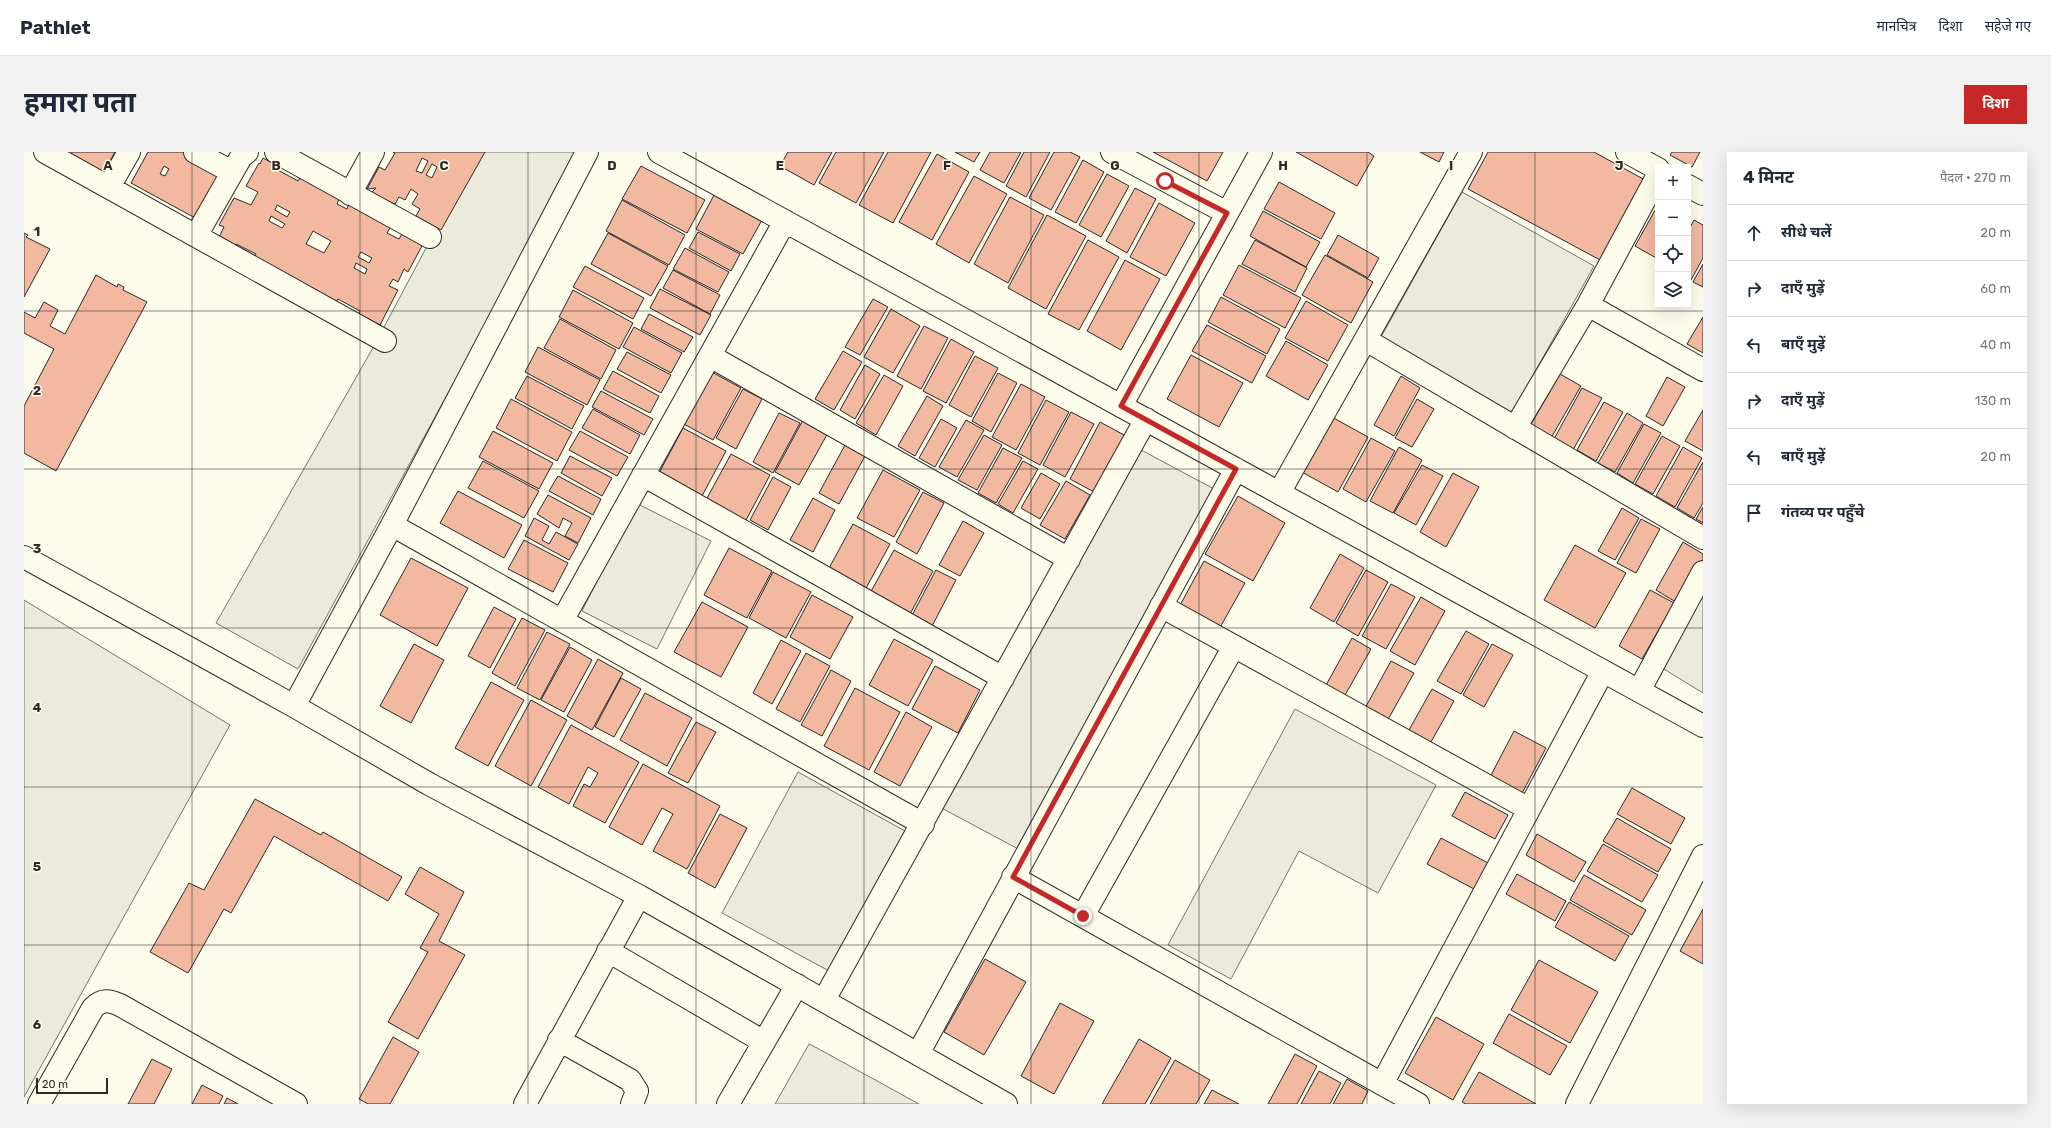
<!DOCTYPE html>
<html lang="hi">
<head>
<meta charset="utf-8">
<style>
	body { margin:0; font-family:Rubik,"Noto Sans Devanagari",sans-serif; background:#f2f2f3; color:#1f2937 }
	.controls { position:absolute; right:12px; top:12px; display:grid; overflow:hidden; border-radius:0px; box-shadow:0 4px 16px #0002 }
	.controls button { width:36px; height:36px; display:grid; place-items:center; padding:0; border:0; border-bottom:1px solid #e0e1e3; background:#fff; color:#1f2937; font:20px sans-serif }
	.scale { position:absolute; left:12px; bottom:10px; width:72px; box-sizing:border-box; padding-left:4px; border:2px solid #2b2b2b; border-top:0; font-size:11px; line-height:14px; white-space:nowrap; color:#2b2b2b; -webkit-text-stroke:3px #fdfbea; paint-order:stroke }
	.stop { position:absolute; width:12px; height:12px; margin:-9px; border:3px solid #c62828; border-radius:50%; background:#fff }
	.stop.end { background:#c62828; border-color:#fff; box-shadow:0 1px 4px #0008 }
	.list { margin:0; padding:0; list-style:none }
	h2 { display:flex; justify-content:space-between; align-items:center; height:52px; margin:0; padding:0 16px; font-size:17px }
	h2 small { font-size:13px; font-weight:400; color:#747a83 }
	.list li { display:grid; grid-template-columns:26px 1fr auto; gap:12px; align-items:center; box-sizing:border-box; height:56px; padding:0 16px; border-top:1px solid #e0e1e3 }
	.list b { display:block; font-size:15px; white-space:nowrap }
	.list em { font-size:13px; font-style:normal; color:#747a83 }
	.icon { flex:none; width:22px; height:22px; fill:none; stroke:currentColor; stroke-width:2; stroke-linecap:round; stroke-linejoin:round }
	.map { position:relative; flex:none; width:1679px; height:952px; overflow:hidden; border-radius:0px }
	header { display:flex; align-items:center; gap:24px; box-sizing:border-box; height:56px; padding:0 20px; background:#fff; border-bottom:1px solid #e0e1e3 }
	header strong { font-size:19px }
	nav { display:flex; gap:22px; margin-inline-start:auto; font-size:14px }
	.intro { display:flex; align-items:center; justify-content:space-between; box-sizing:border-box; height:96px; padding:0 24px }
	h1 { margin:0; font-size:28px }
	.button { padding:10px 18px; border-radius:0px; background:#c62828; color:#fff; font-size:14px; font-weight:700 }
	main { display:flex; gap:24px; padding:0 24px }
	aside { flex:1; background:#fff; border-radius:0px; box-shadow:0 4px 16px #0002 }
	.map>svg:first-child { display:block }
</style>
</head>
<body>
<header>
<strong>Pathlet</strong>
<nav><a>मानचित्र</a><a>दिशा</a><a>सहेजे गए</a></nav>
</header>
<div class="intro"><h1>हमारा पता</h1><a class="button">दिशा</a></div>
<main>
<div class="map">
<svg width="1679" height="952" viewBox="0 0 1679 952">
	<rect width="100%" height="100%" fill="#fdfbea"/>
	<path fill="#ecebdb" stroke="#74746e" d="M 453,0 L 555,0 L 274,517 L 192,471 L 350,194 Z
		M 1438,40 L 1570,114 L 1484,268 L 1352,194 Z
		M 1106,292 L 1190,337 L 996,698 L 912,653 Z
		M 612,351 L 687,389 L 633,497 L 558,459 Z
		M 1679,437 L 1679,541 L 1635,514 Z
		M 0,448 L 206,573 L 0,945 Z
		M 1271,557 L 1412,633 L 1354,741 L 1275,699 L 1207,827 L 1144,793 Z
		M 774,620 L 881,679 L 805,819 L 698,761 Z
		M 785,892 L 793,896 L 895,952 L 751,952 Z"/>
	<path fill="#f2b8a0" stroke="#2b2b2b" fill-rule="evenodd" d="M 48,0 L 91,0 L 77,25 L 44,7 Z
		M 124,0 L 168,0 L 200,17 L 173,67 L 107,31 ZM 140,14 L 145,17 L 141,24 L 136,22 Z
		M 369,0 L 461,0 L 417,78 L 392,64 L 396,57 L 388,52 L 394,42 L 387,37 L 381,48 L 375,45 L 371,52 L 346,42 L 352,36 L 343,37 L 355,15 L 361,18 L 371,1 ZM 398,6 L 404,9 L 398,21 L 392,19 ZM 408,12 L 413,15 L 408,26 L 402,23 Z
		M 764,0 L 808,0 L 790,33 L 756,14 Z
		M 812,0 L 860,0 L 832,51 L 795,31 Z
		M 864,0 L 907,0 L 869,71 L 835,53 Z
		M 931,0 L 956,0 L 950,10 Z
		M 966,0 L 997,0 L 980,31 L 956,18 Z
		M 1000,0 L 1026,0 L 1002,45 L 982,34 Z
		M 1030,0 L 1046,0 L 1056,5 L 1027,58 L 1005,46 Z
		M 1129,0 L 1199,0 L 1183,29 Z
		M 1272,0 L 1344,0 L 1350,4 L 1333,34 Z
		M 1396,0 L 1420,0 L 1415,10 Z
		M 1464,0 L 1570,0 L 1621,28 L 1578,109 L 1444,37 Z
		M 1648,0 L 1676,0 L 1668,15 L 1646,3 Z
		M 913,2 L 945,20 L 908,88 L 875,70 Z
		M 239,6 L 256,15 L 254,18 L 274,29 L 276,26 L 315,47 L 313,52 L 323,57 L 325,52 L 367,74 L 363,81 L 375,87 L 379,80 L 399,92 L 384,120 L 380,117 L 374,130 L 369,127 L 365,134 L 374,138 L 356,173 L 335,162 L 336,159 L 314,147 L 312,150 L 230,106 L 232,102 L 212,92 L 210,95 L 194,87 L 200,75 L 195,73 L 210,46 L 227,53 L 234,40 L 222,34 L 235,11 L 236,12 ZM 253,53 L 266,60 L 263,65 L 251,58 ZM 247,64 L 261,72 L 258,76 L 245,69 ZM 289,79 L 307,89 L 300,101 L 282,92 ZM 337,100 L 348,106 L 345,111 L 334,105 ZM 332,111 L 343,117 L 341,122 L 330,116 Z
		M 1059,8 L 1080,20 L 1052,71 L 1031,60 Z
		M 617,14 L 681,48 L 663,81 L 598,47 Z
		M 1083,22 L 1105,34 L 1077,85 L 1055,73 Z
		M 950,24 L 983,42 L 945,111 L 912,92 Z
		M 1255,30 L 1311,61 L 1297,87 L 1240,57 Z
		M 1111,36 L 1132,47 L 1103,101 L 1082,89 Z
		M 690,43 L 738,68 L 719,102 L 672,77 Z
		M 986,45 L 1020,63 L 984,131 L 950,112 Z
		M 598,48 L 661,83 L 645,113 L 582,79 Z
		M 1135,51 L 1171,71 L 1142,124 L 1106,105 Z
		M 1634,53 L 1634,107 L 1611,94 Z
		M 1239,59 L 1296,90 L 1282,115 L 1226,84 Z
		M 1023,63 L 1062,84 L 1022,157 L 984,136 Z
		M 1670,68 L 1679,73 L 1679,106 L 1667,128 L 1664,126 L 1664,79 Z
		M 674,80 L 716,102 L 707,119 L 665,96 Z
		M 0,81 L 4,83 L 2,85 L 26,97 L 0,145 Z
		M 584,81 L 644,114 L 627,144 L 567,112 Z
		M 1314,83 L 1355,106 L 1344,126 L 1303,103 Z
		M 1064,88 L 1095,105 L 1055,178 L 1024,162 Z
		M 1231,88 L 1283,116 L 1271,140 L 1218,112 Z
		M 661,96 L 705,120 L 694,140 L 649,117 Z
		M 1301,103 L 1349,130 L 1327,171 L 1278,143 Z
		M 1101,108 L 1136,127 L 1097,198 L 1063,179 Z
		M 1679,112 L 1679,135 L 1669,130 Z
		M 1215,113 L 1277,146 L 1261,176 L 1199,143 Z
		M 561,114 L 620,146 L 609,167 L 549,135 Z
		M 649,118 L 696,143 L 686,162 L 639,136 Z
		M 72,123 L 93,135 L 94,132 L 100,135 L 99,138 L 123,150 L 32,319 L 0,301 L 0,254 L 30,197 L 0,181 L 0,160 L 11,166 L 20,150 L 34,158 L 26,174 L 41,182 Z
		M 636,137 L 687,163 L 676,183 L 626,156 Z
		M 549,138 L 609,171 L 595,197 L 535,165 Z
		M 1197,145 L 1256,177 L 1243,202 L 1184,170 Z
		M 849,147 L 864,155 L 836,203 L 821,195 Z
		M 1282,149 L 1324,173 L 1304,209 L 1261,186 Z
		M 867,157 L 896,174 L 869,221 L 840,205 Z
		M 625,162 L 669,185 L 660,200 L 617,177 Z
		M 1679,165 L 1679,201 L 1663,192 Z
		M 536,167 L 592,198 L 577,227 L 520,196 Z
		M 1183,173 L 1242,204 L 1228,231 L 1168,199 Z
		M 900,174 L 924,186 L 897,237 L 873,224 Z
		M 610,175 L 658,201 L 647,221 L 599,195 Z
		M 927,187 L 950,200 L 922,251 L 899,239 Z
		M 1262,189 L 1304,213 L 1284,248 L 1242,224 Z
		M 514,195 L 576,228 L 563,253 L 501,220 Z
		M 819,199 L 838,210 L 810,258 L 791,247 Z
		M 603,200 L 647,223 L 637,241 L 593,217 Z
		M 1167,203 L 1219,231 L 1195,275 L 1143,247 Z
		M 951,204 L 974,216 L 947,265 L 925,253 Z
		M 841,213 L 856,222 L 831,267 L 816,258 Z
		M 589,219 L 635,244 L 626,261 L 579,237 Z
		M 686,219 L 717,236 L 689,288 L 658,271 Z
		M 974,221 L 993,231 L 967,280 L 948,269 Z
		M 1536,222 L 1557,234 L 1527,286 L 1506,274 Z
		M 860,223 L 879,234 L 852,283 L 832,271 Z
		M 503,224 L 560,254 L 548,277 L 491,246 Z
		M 1377,224 L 1396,236 L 1370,284 L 1350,273 Z
		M 1643,225 L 1661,235 L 1639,274 L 1622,264 Z
		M 997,232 L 1021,245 L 992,298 L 968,285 Z
		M 1558,236 L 1578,246 L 1549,298 L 1530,287 Z
		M 719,237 L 738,247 L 712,297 L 692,286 Z
		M 577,239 L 629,267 L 620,283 L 568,255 Z
		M 903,244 L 919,254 L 891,304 L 874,294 Z
		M 487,247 L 548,280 L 533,309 L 472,276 Z
		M 1393,247 L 1410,257 L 1388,295 L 1371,286 Z
		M 1022,248 L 1045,260 L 1016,313 L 994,301 Z
		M 1580,250 L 1599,260 L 1572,309 L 1553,298 Z
		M 569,257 L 616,283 L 606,302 L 558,276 Z
		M 1679,258 L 1679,299 L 1661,289 Z
		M 1047,260 L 1070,272 L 1041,325 L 1019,313 Z
		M 755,261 L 776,271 L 749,321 L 729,310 Z
		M 1603,261 L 1619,271 L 1591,320 L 1574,311 Z
		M 1306,264 L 1344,285 L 1314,340 L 1276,319 Z
		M 780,266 L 805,279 L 775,333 L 751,320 Z
		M 917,267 L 933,276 L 911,315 L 895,306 Z
		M 942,268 L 960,278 L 933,325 L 915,315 Z
		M 1076,270 L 1102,284 L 1072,341 L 1046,327 Z
		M 1620,272 L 1637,281 L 1609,331 L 1593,321 Z
		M 659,276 L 702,299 L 678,344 L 635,321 Z
		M 469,279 L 529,311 L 515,337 L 455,305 Z
		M 556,279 L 604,305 L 593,324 L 545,298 Z
		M 960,283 L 978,293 L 953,338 L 934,328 Z
		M 1638,284 L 1656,294 L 1629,342 L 1611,332 Z
		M 1347,286 L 1371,299 L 1342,350 L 1319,337 Z
		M 821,293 L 841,304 L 815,352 L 795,341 Z
		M 1375,295 L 1398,308 L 1369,361 L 1346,349 Z
		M 1659,295 L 1678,306 L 1651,355 L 1632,344 Z
		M 979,296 L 998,306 L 972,351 L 954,341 Z
		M 707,302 L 746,323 L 721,370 L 682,348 Z
		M 546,304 L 588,326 L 578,344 L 537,321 Z
		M 459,309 L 515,339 L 500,366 L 444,336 Z
		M 999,309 L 1014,317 L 989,361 L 974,352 Z
		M 1679,310 L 1679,351 L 1670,366 L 1653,356 Z
		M 1398,313 L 1419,324 L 1392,373 L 1370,361 Z
		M 859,318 L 896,338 L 870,385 L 833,366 Z
		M 1017,321 L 1036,332 L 1016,367 L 997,356 Z
		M 1429,321 L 1455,335 L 1422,395 L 1396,380 Z
		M 534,324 L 577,347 L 569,363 L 525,339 Z
		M 749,325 L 767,335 L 744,378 L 726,368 Z
		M 1042,329 L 1066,343 L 1041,387 L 1016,373 Z
		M 434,339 L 498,373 L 480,406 L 416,371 Z
		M 899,340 L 920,351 L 893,402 L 872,390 Z
		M 524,343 L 567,366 L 554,391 L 541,384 L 548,371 L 539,366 L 535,376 L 513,362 Z
		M 1214,344 L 1261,371 L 1229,429 L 1181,402 Z
		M 789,346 L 811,358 L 789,400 L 766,388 Z
		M 1679,355 L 1679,371 L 1672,367 Z
		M 1598,356 L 1615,366 L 1591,408 L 1574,399 Z
		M 510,366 L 525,374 L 518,388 L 525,392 L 532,380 L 554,392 L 545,408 L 501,384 Z
		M 1617,367 L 1636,377 L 1612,421 L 1593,411 Z
		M 939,369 L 960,381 L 936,424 L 915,413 Z
		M 829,372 L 866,392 L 841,438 L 804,418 Z
		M 500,388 L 544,411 L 529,440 L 484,417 Z
		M 1659,390 L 1679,402 L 1679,409 L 1655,452 L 1632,438 Z
		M 1551,393 L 1602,421 L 1571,476 L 1520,448 Z
		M 705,396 L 748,419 L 723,466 L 680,443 Z
		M 870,398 L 909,419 L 885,464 L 845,443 Z
		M 1316,402 L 1340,416 L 1310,470 L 1286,456 Z
		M 387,406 L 444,436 L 413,494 L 356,463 Z
		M 1180,409 L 1221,431 L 1194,479 L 1154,457 Z
		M 912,418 L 932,428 L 906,478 L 886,467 Z
		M 1342,418 L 1364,430 L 1334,484 L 1312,471 Z
		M 749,420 L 787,440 L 762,486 L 725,466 Z
		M 1367,432 L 1391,445 L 1362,497 L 1338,484 Z
		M 1626,438 L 1650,451 L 1618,507 L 1595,494 Z
		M 788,443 L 829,465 L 806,507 L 766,485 Z
		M 1397,445 L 1421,459 L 1391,513 L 1366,499 Z
		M 678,450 L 724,475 L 697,525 L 650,500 Z
		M 470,455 L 492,467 L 466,516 L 444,504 Z
		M 498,466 L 521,478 L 491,534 L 468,521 Z
		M 1442,479 L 1465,492 L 1437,542 L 1413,529 Z
		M 523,480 L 546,492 L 516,548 L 493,536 Z
		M 1328,486 L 1347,497 L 1320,545 L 1301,535 Z
		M 870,487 L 909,508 L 884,554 L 845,533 Z
		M 757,488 L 777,499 L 748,552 L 729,541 Z
		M 390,492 L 420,508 L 387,571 L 356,554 Z
		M 1468,492 L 1489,503 L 1460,555 L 1439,543 Z
		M 546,495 L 568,508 L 540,560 L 517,548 Z
		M 782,501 L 806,514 L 776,570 L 752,557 Z
		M 574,507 L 599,521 L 568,578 L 543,564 Z
		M 1367,509 L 1390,521 L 1362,571 L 1340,558 Z
		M 911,514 L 956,538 L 934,581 L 888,557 Z
		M 807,518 L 827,529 L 798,584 L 777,573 Z
		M 597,526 L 617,537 L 590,585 L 571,575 Z
		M 467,530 L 500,548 L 464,614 L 431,596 Z
		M 831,536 L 876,560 L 845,618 L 800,594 Z
		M 1408,537 L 1430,549 L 1403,597 L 1381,585 Z
		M 621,541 L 668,566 L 643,614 L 596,588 Z
		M 507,548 L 543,568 L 507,634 L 471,614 Z
		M 882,560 L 908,575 L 876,634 L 850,620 Z
		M 672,570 L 692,580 L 664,631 L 644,621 Z
		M 547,573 L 615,610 L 581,671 L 549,654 L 560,632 L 566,635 L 574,621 L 564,615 L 545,652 L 514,635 Z
		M 1490,579 L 1522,596 L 1497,643 L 1465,627 Z
		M 619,612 L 696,654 L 663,717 L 629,699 L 649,662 L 638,656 L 618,693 L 585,675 Z
		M 1608,636 L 1661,666 L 1647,692 L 1593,662 Z
		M 1441,640 L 1484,663 L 1471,687 L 1428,664 Z
		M 231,647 L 297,683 L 299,680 L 378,725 L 364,749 L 250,684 L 207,761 L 200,757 L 164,821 L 126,800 L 165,731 L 180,738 Z
		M 696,662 L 723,676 L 691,736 L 664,721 Z
		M 1593,666 L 1647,697 L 1634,720 L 1579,689 Z
		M 1513,682 L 1562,710 L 1550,730 L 1502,703 Z
		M 1417,686 L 1464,711 L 1450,737 L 1403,712 Z
		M 1579,692 L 1634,723 L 1618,750 L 1563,719 Z
		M 396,715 L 440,740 L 415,789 L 441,803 L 394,887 L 364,870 L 404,800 L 396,796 L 415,762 L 381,742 Z
		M 1493,722 L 1542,749 L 1531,769 L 1482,742 Z
		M 1560,723 L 1622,758 L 1608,783 L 1546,748 Z
		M 1545,750 L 1605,784 L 1591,809 L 1531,775 Z
		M 1679,757 L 1679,812 L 1656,799 Z
		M 961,807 L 1002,830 L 960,903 L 920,880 Z
		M 1515,808 L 1574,840 L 1546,891 L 1487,858 Z
		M 1036,851 L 1070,869 L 1030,942 L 997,924 Z
		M 1485,862 L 1543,894 L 1526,923 L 1469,891 Z
		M 1412,865 L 1460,892 L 1429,948 L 1381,921 Z
		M 369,885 L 395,900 L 366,952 L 344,952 L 335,947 Z
		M 1115,887 L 1147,906 L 1121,952 L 1078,952 Z
		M 1271,902 L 1293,914 L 1273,952 L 1244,952 Z
		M 128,907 L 148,917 L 130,952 L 104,952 Z
		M 1151,908 L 1186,928 L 1172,952 L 1126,952 Z
		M 1295,919 L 1317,931 L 1306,952 L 1277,952 Z
		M 1455,920 L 1512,952 L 1442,952 L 1438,950 Z
		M 1323,927 L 1344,939 L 1338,952 L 1309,952 Z
		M 178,933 L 199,944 L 195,952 L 168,952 Z
		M 1188,938 L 1215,952 L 1180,952 Z
		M 203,946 L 214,952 L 200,952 Z"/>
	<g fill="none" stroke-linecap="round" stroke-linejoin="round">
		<defs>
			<path id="minor" d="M 21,0 L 361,189
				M 171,0 L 208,20
				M 252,0 L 406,85
				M 635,0 L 1679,574
				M 1088,0 L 1203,61
				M 1603,0 L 1634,17
				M 1664,34 L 1679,42
				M 85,35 L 105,0
				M 326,42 L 349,0
				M 172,84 L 217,5 L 223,0
				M 1564,153 L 1679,218
				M 1342,188 L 1679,386
				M 686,204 L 1045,407
				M 1097,254 L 1237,0
				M 1491,276 L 1564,153 L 1634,23
				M 619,323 L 979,526
				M 1255,341 L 1447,0
				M 368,373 L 899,672
				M 0,405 L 270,554 L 405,632 L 615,744 L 982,952
				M 1137,454 L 1505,657
				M 538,469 L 761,69
				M 1615,539 L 1679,420
				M 270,554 L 368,373 L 563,0
				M 989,725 L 1394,952
				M 1059,764 L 1210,494
				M 584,799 L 740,890
				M 800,848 L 1122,267
				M 535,888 L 606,928 L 613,939 L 608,952
				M 894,902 L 1212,317
				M 1358,932 L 1579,519
				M 15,952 L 69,856 C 78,847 85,848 96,853 L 272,952
				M 501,952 L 615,744
				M 704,952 L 773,833
				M 1553,952 L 1679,704"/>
		</defs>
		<use href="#minor" stroke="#2b2b2b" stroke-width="24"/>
		<use href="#minor" stroke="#fdfbea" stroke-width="22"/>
	</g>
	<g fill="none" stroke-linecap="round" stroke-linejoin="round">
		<path stroke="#c62828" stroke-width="5" d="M 1059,764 L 989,725 L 1212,317 L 1097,254 L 1203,61 L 1141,29"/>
	</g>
	<path fill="none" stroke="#2b2b2b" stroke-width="1" stroke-opacity="0.55" d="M 168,0 L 168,952M 336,0 L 336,952M 504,0 L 504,952M 672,0 L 672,952M 840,0 L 840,952M 1007,0 L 1007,952M 1175,0 L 1175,952M 1343,0 L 1343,952M 1511,0 L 1511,952M 0,159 L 1679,159M 0,317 L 1679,317M 0,476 L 1679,476M 0,635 L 1679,635M 0,793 L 1679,793"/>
	<g font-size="13" text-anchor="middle" font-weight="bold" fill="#2b2b2b" stroke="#fdfbea" stroke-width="3" stroke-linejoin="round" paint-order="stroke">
		<text x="84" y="18">A</text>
		<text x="252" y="18">B</text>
		<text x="420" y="18">C</text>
		<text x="588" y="18">D</text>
		<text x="756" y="18">E</text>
		<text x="923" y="18">F</text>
		<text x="1091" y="18">G</text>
		<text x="1259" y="18">H</text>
		<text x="1427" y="18">I</text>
		<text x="1595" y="18">J</text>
		<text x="13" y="84">1</text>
		<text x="13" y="243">2</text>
		<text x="13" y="401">3</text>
		<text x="13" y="560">4</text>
		<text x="13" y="719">5</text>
		<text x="13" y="877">6</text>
	</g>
</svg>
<div class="controls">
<button>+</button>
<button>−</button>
<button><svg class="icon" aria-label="locate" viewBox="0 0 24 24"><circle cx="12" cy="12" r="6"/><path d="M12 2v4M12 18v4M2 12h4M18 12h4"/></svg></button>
<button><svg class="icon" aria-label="layers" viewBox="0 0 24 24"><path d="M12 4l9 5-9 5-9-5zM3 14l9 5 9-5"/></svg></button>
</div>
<div class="scale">20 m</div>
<div class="stop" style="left:1141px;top:29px"></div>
<div class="stop end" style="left:1059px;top:764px"></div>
</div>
<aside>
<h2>4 मिनट<small>पैदल · 270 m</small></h2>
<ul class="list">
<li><svg class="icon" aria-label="ahead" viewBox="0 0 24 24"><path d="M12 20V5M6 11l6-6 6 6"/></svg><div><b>सीधे चलें</b></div><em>20 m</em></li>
<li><svg class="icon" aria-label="right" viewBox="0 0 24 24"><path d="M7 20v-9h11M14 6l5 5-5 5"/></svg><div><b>दाएँ मुड़ें</b></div><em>60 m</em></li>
<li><svg class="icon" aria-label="left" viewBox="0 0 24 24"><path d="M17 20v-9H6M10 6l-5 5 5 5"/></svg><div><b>बाएँ मुड़ें</b></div><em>40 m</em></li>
<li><svg class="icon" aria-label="right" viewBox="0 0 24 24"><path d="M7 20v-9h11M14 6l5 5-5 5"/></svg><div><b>दाएँ मुड़ें</b></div><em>130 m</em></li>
<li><svg class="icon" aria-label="left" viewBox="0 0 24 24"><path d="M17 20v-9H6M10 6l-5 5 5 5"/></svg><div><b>बाएँ मुड़ें</b></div><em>20 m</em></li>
<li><svg class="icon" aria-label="arrive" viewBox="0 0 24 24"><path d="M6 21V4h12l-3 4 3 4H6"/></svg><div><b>गंतव्य पर पहुँचे</b></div></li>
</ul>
</aside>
</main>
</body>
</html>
